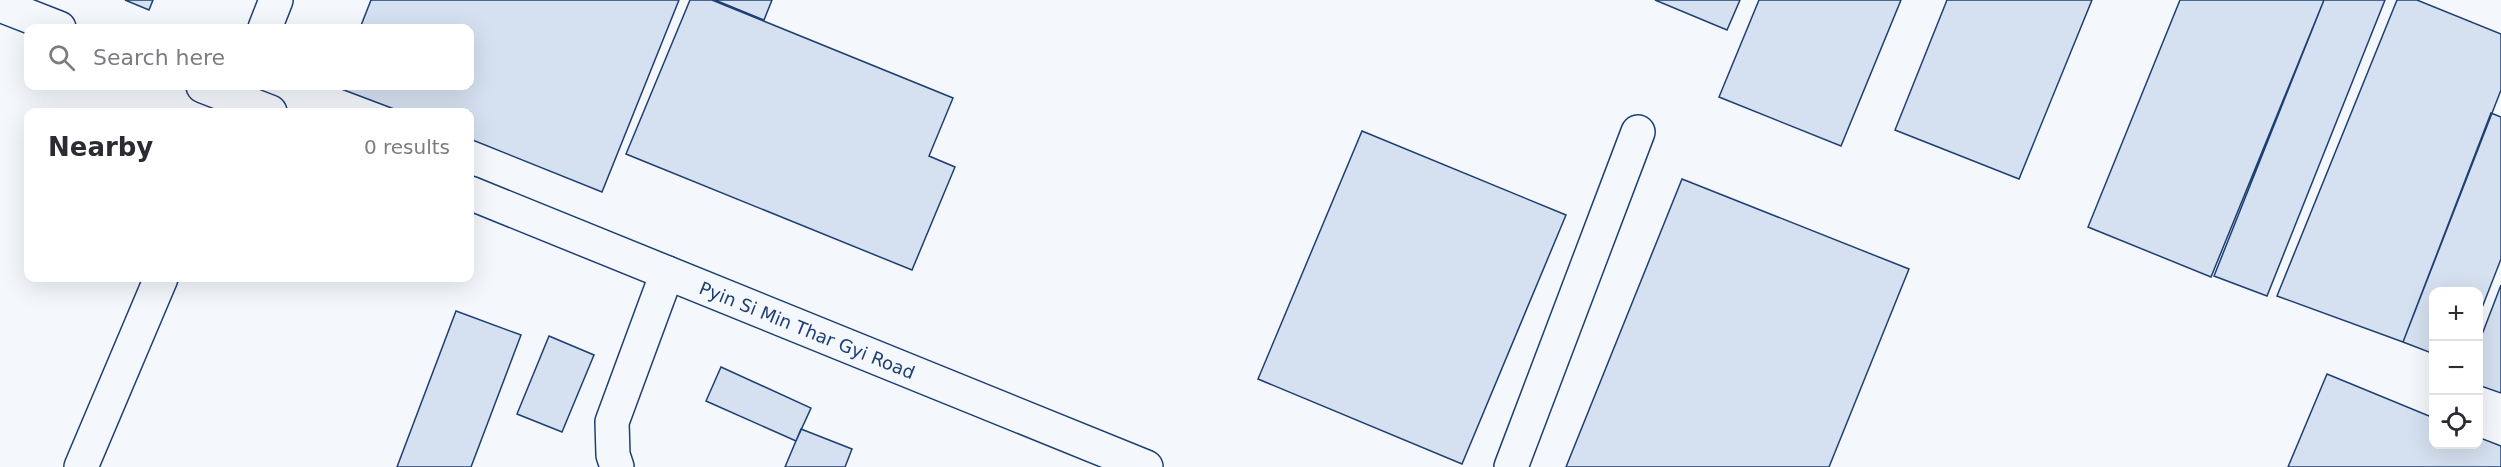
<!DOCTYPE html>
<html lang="en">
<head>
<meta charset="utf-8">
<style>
	body { margin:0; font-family:"DejaVu Sans",sans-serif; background:#f7f7f7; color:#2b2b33 }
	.controls { position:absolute; right:18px; bottom:18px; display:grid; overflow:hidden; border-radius:12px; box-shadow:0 6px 24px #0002 }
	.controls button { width:54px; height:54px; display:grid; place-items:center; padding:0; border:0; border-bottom:2px solid #e1e1e2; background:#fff; color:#2b2b33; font:30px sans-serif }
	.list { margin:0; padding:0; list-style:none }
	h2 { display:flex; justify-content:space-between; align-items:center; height:78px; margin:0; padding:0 24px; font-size:26px }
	h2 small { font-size:20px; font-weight:400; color:#7c7c81 }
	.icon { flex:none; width:33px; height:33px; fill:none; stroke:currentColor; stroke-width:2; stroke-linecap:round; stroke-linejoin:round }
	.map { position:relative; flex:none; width:2501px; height:467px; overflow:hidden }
	.search { position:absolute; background:#fff; box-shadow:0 6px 24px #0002; left:24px; top:24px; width:450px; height:66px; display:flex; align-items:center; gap:15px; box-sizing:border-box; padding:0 21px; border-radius:12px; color:#7c7c81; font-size:22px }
	.panel { position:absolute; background:#fff; box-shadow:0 6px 24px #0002; left:24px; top:108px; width:450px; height:174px; border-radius:12px }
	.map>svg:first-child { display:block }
</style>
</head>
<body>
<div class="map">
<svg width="2501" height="467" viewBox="0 0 2501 467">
	<rect width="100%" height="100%" fill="#f4f7fb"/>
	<path fill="#d5e0f0" stroke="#1d3f73" stroke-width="1.5" d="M 125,0 L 153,0 L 149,10 Z
		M 371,0 L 679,0 L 602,192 L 470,139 L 470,112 L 402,112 L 336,87 L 470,86 L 470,28 L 360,28 Z
		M 690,0 L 712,0 L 953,98 L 929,156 L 955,167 L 912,270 L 626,154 Z
		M 715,0 L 772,0 L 764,20 Z
		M 1655,0 L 1740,0 L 1727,30 Z
		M 1759,0 L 1901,0 L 1841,146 L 1719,97 Z
		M 1947,0 L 2092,0 L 2019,179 L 1895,130 Z
		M 2180,0 L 2324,0 L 2211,277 L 2088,227 Z
		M 2324,0 L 2385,0 L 2267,296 L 2214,276 Z
		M 2397,0 L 2417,0 L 2501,34 L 2501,90 L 2403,342 L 2277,296 Z
		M 2491,113 L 2501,117 L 2501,259 L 2478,318 L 2478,292 L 2434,292 L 2434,354 L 2403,342 Z
		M 1362,131 L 1566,215 L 1462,464 L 1258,379 Z
		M 1682,179 L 1909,269 L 1829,467 L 1566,467 Z
		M 2501,285 L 2501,393 L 2478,385 L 2478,345 Z
		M 456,311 L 521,335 L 471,467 L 397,467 Z
		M 549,336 L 594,355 L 562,432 L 517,414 Z
		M 721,367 L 811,408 L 796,441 L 706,401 Z
		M 2327,374 L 2434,418 L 2434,444 L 2478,444 L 2478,437 L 2501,446 L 2501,467 L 2288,467 Z
		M 801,429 L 852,449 L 845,467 L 785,467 Z"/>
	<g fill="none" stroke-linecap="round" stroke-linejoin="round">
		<defs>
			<g id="minor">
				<path d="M 0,5 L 59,28"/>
				<path d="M 265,28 L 276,0"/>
				<path d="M 203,86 L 270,112"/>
				<path id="s1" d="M 470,193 L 1146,467"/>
				<path d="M 81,467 L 161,278"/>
				<path d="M 617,467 L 613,455 L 612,422 L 667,273"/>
				<path d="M 1511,467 L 1638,132"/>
			</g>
		</defs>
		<use href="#minor" stroke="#1d3f73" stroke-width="36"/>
		<use href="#minor" stroke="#f4f7fb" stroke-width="33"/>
	</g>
	<g text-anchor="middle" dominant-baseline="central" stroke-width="4.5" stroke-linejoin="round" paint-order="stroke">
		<g font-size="18" fill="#1d3f73" stroke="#f4f7fb">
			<text stroke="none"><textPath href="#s1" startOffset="364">Pyin Si Min Thar Gyi Road</textPath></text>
		</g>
	</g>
</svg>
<div class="controls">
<button>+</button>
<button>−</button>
<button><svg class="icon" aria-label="locate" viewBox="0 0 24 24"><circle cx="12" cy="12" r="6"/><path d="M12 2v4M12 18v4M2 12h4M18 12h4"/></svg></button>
</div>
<div class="search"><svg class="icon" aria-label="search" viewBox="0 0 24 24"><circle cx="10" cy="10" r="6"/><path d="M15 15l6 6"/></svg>Search here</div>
<section class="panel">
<h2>Nearby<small>0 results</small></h2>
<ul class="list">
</ul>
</section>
</div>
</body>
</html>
